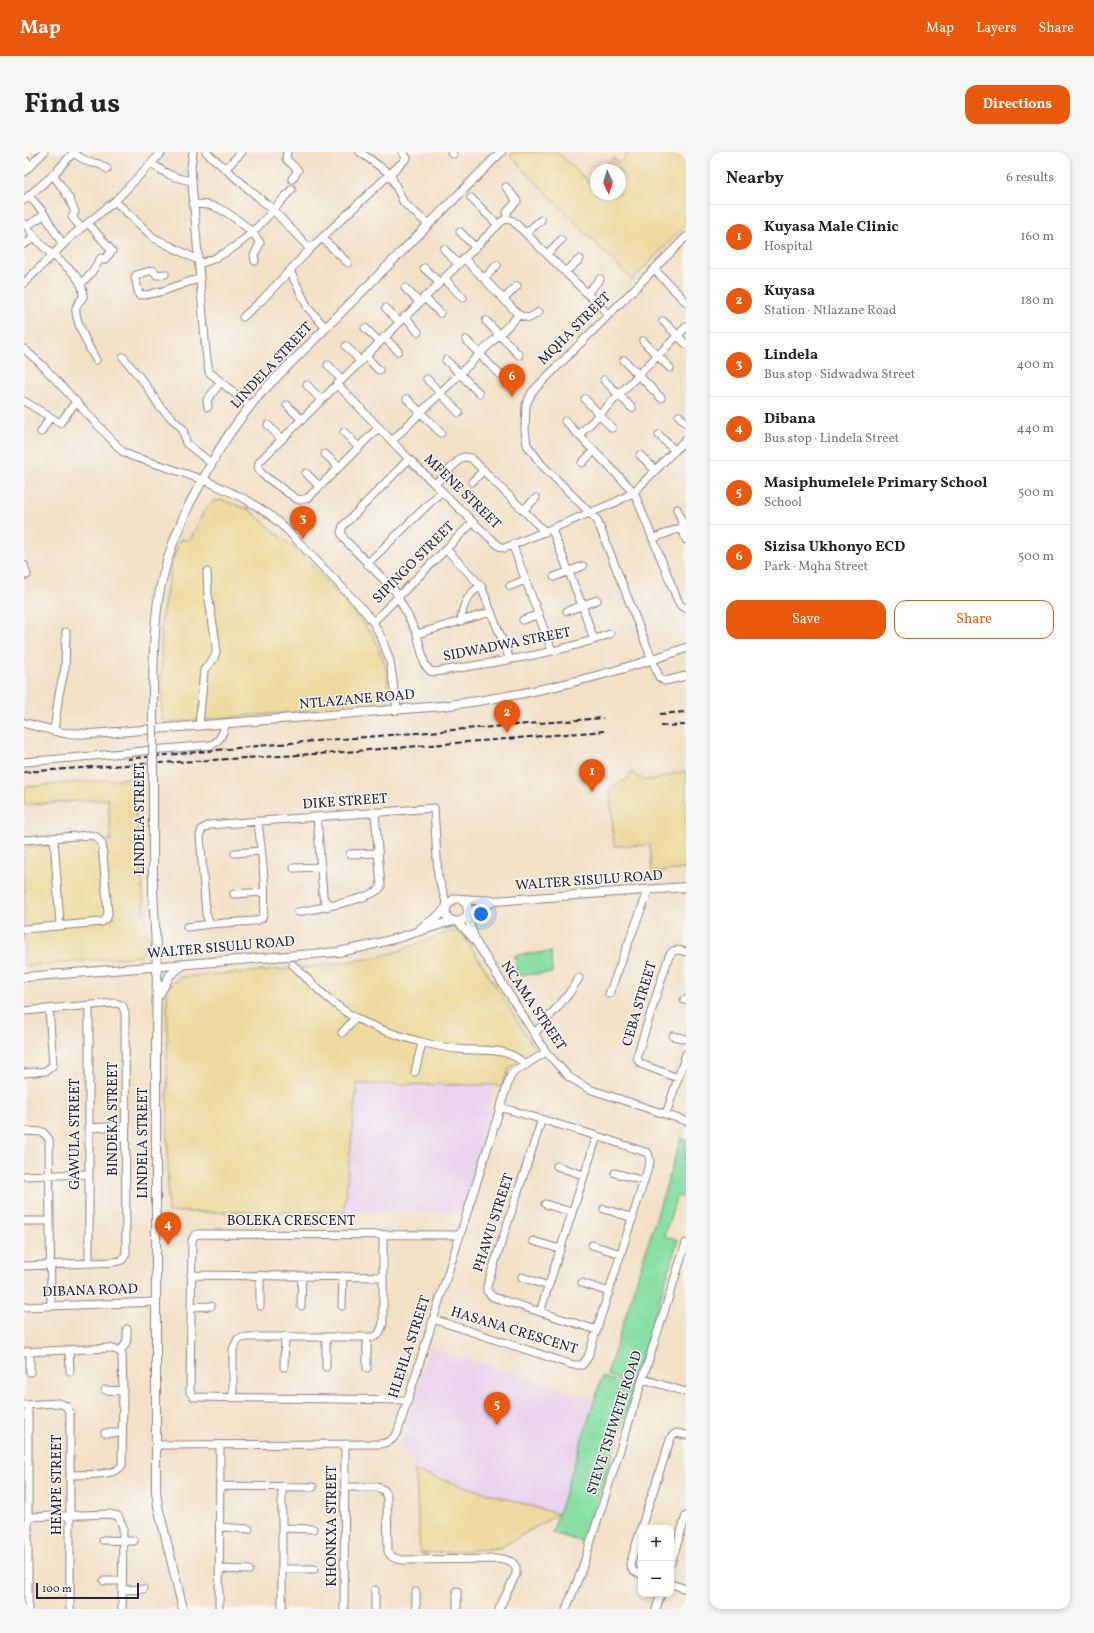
<!DOCTYPE html>
<html lang="en">
<head>
<meta charset="utf-8">
<style>
	body { margin:0; font-family:Vollkorn,serif; background:#f6f6f6; color:#222 }
	.controls { position:absolute; right:12px; bottom:12px; display:grid; overflow:hidden; border-radius:8px; box-shadow:0 2px 6px #0003 }
	.controls button { width:36px; height:36px; display:grid; place-items:center; padding:0; border:0; border-bottom:1px solid #e0e0e0; background:#fff; color:#222; font:20px sans-serif }
	.compass { position:absolute; left:566px; top:12px; width:36px; height:36px; border-radius:50%; background:#fff; box-shadow:0 2px 6px #0003; rotate:176deg }
	.scale { position:absolute; left:12px; bottom:10px; width:103px; box-sizing:border-box; padding-left:4px; border:2px solid #22223b; border-top:0; font-size:11px; line-height:14px; white-space:nowrap; color:#22223b; -webkit-text-stroke:3px #f6f6f2; paint-order:stroke }
	.you { position:absolute; left:457px; top:762px; width:14px; height:14px; margin:-10px; border:3px solid #fff; border-radius:50%; background:#1a73e8; box-shadow:0 0 0 6px #1a73e833 }
	.badge { display:grid; place-items:center; width:26px; height:26px; border-radius:50%; background:#ea580c; color:#fff; font-size:13px; font-weight:700 }
	.pin { position:absolute; translate:-50% -33px; filter:drop-shadow(0 1px 2px #0008) }
	.pin::after { content:''; position:absolute; top:21px; width:14px; height:12px; background:inherit; clip-path:polygon(0 0,100% 0,50% 100%) }
	.list { margin:0; padding:0; list-style:none }
	h2 { display:flex; justify-content:space-between; align-items:center; height:52px; margin:0; padding:0 16px; font-size:17px }
	h2 small { font-size:13px; font-weight:400; color:#767676 }
	.list li { display:grid; grid-template-columns:26px 1fr auto; gap:12px; align-items:center; box-sizing:border-box; height:64px; padding:0 16px; border-top:1px solid #e0e0e0 }
	.list b { display:block; font-size:15px; white-space:nowrap }
	.list p { margin:0; font-size:13px; white-space:nowrap; color:#767676 }
	.list em { font-size:13px; font-style:normal; color:#767676 }
	.actions { display:flex; gap:8px; padding:12px 16px }
	.actions a { flex:1; padding:9px 0; border:1px solid #ea580c; border-radius:12px; text-align:center; font-size:14px; color:#ea580c }
	.actions .main { background:#ea580c; color:#fff }
	.map { position:relative; flex:none; width:662px; height:1457px; overflow:hidden; border-radius:12px }
	header { display:flex; align-items:center; gap:24px; box-sizing:border-box; height:56px; padding:0 20px; background:#ea580c; color:#fff }
	header strong { font-size:19px }
	nav { display:flex; gap:22px; margin-inline-start:auto; font-size:14px }
	.intro { display:flex; align-items:center; justify-content:space-between; box-sizing:border-box; height:96px; padding:0 24px }
	h1 { margin:0; font-size:28px }
	.button { padding:10px 18px; border-radius:12px; background:#ea580c; color:#fff; font-size:14px; font-weight:700 }
	main { display:flex; gap:24px; padding:0 24px }
	aside { flex:1; background:#fff; border-radius:12px; box-shadow:0 2px 6px #0003 }
	.map>svg:first-child { display:block }
</style>
</head>
<body>
<header>
<strong>Map</strong>
<nav><a>Map</a><a>Layers</a><a>Share</a></nav>
</header>
<div class="intro"><h1>Find us</h1><a class="button">Directions</a></div>
<main>
<div class="map">
<svg width="662" height="1457" viewBox="0 0 662 1457">
	<rect width="100%" height="100%" fill="#f6f6f2"/>
	<filter id="ink" filterUnits="userSpaceOnUse"><feTurbulence type="fractalNoise" baseFrequency=".025" numOctaves="2"/><feDisplacementMap in="SourceGraphic" scale="8" xChannelSelector="R" yChannelSelector="G"/><feConvolveMatrix kernelMatrix="1 2 1 2 8 2 1 2 1" color-interpolation-filters="sRGB"/></filter>
	<filter id="wash" filterUnits="userSpaceOnUse"><feTurbulence type="fractalNoise" baseFrequency=".012" numOctaves="4" result="noise"/><feDisplacementMap in="SourceGraphic" scale="16" xChannelSelector="R" yChannelSelector="G"/><feGaussianBlur stdDeviation="0.9" result="paint"/><feColorMatrix in="noise" values="0 0 0 0 0 0 0 0 0 0 0 0 0 0 0 0 0 1.4 0 .05"/><feComposite in="paint" operator="in"/></filter>
	<g filter="url(#wash)">
		<rect width="100%" height="100%" fill="#f2e1c7"/>
		<path fill="#ead1ec" d="M 333,932 L 471,933 L 464,956 L 469,958 L 437,1060 L 320,1060 Z
			M 406,1195 L 571,1248 L 534,1362 L 389,1319 L 384,1301 L 374,1298 Z"/>
		<path fill="#87dfa4" stroke="#548070" d="M 527,800 L 528,821 L 493,823 L 491,803 Z
			M 657,986 L 662,988 L 662,1046 L 653,1044 L 640,1084 L 654,1088 L 610,1232 L 583,1223 Z
			M 578,1225 L 610,1235 L 560,1390 L 528,1381 Z"/>
		<path fill="#eeda9e" stroke="#887e6c" d="M 489,0 L 533,0 L 565,30 L 572,23 L 572,42 L 596,42 L 596,18 L 577,18 L 589,6 L 595,11 L 606,0 L 662,0 L 662,73 L 608,128 L 486,4 Z
			M 198,348 L 226,358 L 284,409 L 349,483 L 362,514 L 365,545 L 360,553 L 138,571 L 137,470 L 148,410 L 156,387 L 166,388 L 180,359 L 190,349 Z
			M 662,619 L 662,717 L 628,720 L 626,693 L 590,694 L 586,636 L 604,627 L 607,620 C 627,637 639,622 662,619 Z
			M 109,626 L 124,796 L 116,804 L 0,814 L 0,695 L 87,688 L 84,647 L 0,653 L 0,635 Z
			M 427,779 L 439,782 L 511,897 L 501,906 L 486,916 L 477,935 L 471,933 L 333,932 L 320,1060 L 144,1060 L 143,836 L 157,825 C 218,820 282,818 343,807 C 372,802 400,789 427,779 Z
			M 389,1319 L 534,1362 L 476,1396 L 396,1402 L 392,1327 Z"/>
	</g>
	<g filter="url(#ink)">
		<g fill="none" stroke-linecap="round" stroke-linejoin="round">
			<defs>
				<path id="minor" d="M 169,0 L 167,15 L 169,43 L 182,200 L 185,220 L 226,254
					M 182,0 L 250,59 L 286,97 L 383,6 L 378,0
					M 263,0 L 262,7 L 274,18 L 268,27
					M 336,0 L 366,22 L 380,51 L 404,72
					M 427,0 L 429,2
					M 49,1 L 64,10 L 75,12 L 83,17
					M 0,7 L 6,14
					M 127,11 C 142,22 150,26 168,29
					M 201,17 L 218,0
					M 0,20 L 20,0
					M 29,22 L 45,46 L 51,60 L 48,65 L 57,76
					M 482,35 L 493,49 L 483,60 L 483,67
					M 5,44 L 19,60 L 39,93
					M 447,46 L 474,73
					M 0,48 L 28,24 L 50,0
					M 91,49 L 130,86 L 174,108
					M 169,52 C 176,52 182,52 188,54 C 203,58 229,78 236,91 L 230,103 L 231,109
					M 0,71 C 7,79 12,88 20,95 C 35,111 60,121 59,145 C 57,148 53,152 52,156 C 50,168 66,197 72,208
					M 3,74 L 20,63
					M 436,80 L 451,95
					M 502,81 L 517,68
					M 662,85 L 508,240 L 502,253 L 501,278 L 503,293 L 518,313 L 573,368 L 635,525 L 641,529 L 662,524
					M 298,86 L 324,111
					M 0,92 L 11,86
					M 420,97 L 434,112
					M 523,102 L 537,88
					M 440,106 L 495,163 L 505,166 L 515,160
					M 175,112 C 217,100 240,68 268,37
					M 400,116 L 415,130
					M 630,117 L 662,150
					M 266,119 L 284,156 L 301,175
					M 541,120 L 556,107
					M 141,122 L 133,123 L 129,118 L 112,123 L 111,125 L 115,143 C 137,143 155,131 176,127
					M 420,126 L 439,146
					M 460,127 L 473,113
					M 0,131 L 49,83 L 91,49 L 138,0
					M 58,131 L 67,121 L 77,106 L 80,108 L 88,99 L 64,71
					M 381,136 L 395,150
					M 563,141 L 576,127
					M 400,145 L 416,161
					M 480,147 L 493,134
					M 362,156 L 375,170
					M 381,164 L 394,180
					M 219,165 L 238,148 L 286,97
					M 462,169 L 495,203
					M 639,169 L 662,192
					M 341,176 L 356,190
					M 360,185 L 374,199
					M 442,188 L 475,222
					M 619,189 L 646,216
					M 322,194 L 336,209
					M 0,197 L 17,212 L 98,299 L 107,304 L 142,315 L 185,330 L 223,348 L 246,363 L 262,377 L 337,455 L 349,470 L 358,487 L 366,509 L 373,558
					M 341,204 L 355,218
					M 99,205 L 122,233 L 136,255 L 159,277 L 162,291 L 187,311
					M 422,208 L 455,241
					M 600,208 L 637,246
					M 304,213 L 318,228
					M 403,227 L 435,261
					M 580,228 L 608,256
					M 313,232 L 385,307 L 449,370 L 475,394 L 481,396 L 592,350 L 610,340 L 662,287
					M 283,233 L 297,248
					M 383,247 L 417,281
					M 561,247 L 588,276
					M 0,249 L 36,271 L 52,250
					M 263,253 L 278,268
					M 184,255 L 183,248 L 197,230
					M 655,264 L 662,271
					M 541,269 L 610,340 L 654,449 L 657,454 L 662,456
					M 244,273 L 258,288
					M 355,275 L 284,346 L 276,348 L 271,346 L 238,322 C 234,317 233,314 236,309 L 478,69 L 483,67 L 489,69 L 584,162
					M 17,280 L 26,265
					M 320,280 L 335,296
					M 555,283 L 662,175
					M 635,283 L 651,299
					M 368,289 L 495,163
					M 301,302 L 315,315
					M 616,303 L 631,318
					M 385,307 L 319,374 L 317,380 L 320,387 L 371,439 L 393,482 L 401,513 L 406,519 L 411,520 C 470,510 531,503 586,482
					M 558,311 L 570,299
					M 282,321 L 295,334
					M 448,330 L 460,318
					M 411,332 L 437,306 L 440,305 L 447,306 L 521,380
					M 653,357 L 660,375
					M 499,358 L 512,346
					M 658,376 L 662,388
					M 528,378 L 558,453 L 570,488
					M 630,386 L 662,374
					M 489,394 L 528,499
					M 422,397 L 457,434 L 486,508
					M 343,412 L 418,339
					M 0,413 L 3,423
					M 530,425 L 559,414
					M 486,434 L 501,428
					M 543,459 L 573,448
					M 499,468 L 515,462
					M 437,469 C 438,455 444,441 457,434
					M 349,470 L 449,370
					M 393,482 L 467,460
					M 175,574 L 180,518 L 190,506 L 192,500 L 192,491 L 184,442 L 183,420
					M 30,579 L 35,542 L 41,516 L 42,480
					M 0,610 C 62,605 124,598 187,593 C 195,590 200,581 201,572
					M 293,665 L 299,744 L 301,749 L 308,753
					M 30,686 L 36,773
					M 0,688 L 66,683 L 73,685 L 78,692 L 84,761 L 83,766 L 78,770 L 0,777
					M 211,701 L 237,699
					M 326,702 L 354,701
					M 270,716 L 297,715
					M 210,742 L 240,740
					M 274,760 C 290,757 350,747 357,735 L 351,660
					M 443,764 L 451,786
					M 434,770 L 452,790 L 522,900 L 545,925 L 565,937 L 662,969
					M 186,772 L 182,762 L 176,683 L 178,677 L 185,673 L 410,656 L 414,724 L 423,753
					M 163,775 L 186,772 L 231,769 L 238,766 C 245,749 236,690 234,669
					M 269,813 C 287,830 309,854 332,866 C 352,877 375,884 397,890 C 409,893 421,896 433,897 C 459,900 481,893 502,913
					M 585,842 L 622,745 L 624,738
					M 660,848 L 662,848
					M 0,859 L 91,851 L 98,853 L 101,860 L 102,1102 L 98,1108 L 91,1110 L 0,1114
					M 318,881 L 331,866
					M 511,881 L 544,843 L 555,826
					M 649,884 L 662,887
					M 391,920 L 398,891
					M 0,921 L 22,919 L 29,913 L 25,857
					M 654,926 L 617,912 L 614,908 L 613,904 L 645,804 L 649,799 L 655,798 L 662,800
					M 642,962 L 662,902
					M 518,967 L 463,1134 L 463,1139 L 469,1145 L 573,1178
					M 64,976 L 102,974
					M 0,979 L 19,980 L 25,987 L 27,1154
					M 533,1014 L 559,1023
					M 591,1021 L 620,1029
					M 0,1024 L 65,1022
					M 521,1052 L 547,1060
					M 580,1057 L 609,1066
					M 0,1069 L 26,1069
					M 509,1089 L 536,1097
					M 568,1093 L 597,1102
					M 65,1111 L 65,853
					M 167,1123 L 359,1125
					M 498,1125 L 524,1134
					M 558,1131 L 585,1140
					M 236,1154 L 236,1124
					M 277,1154 L 278,1124
					M 318,1154 L 319,1124
					M 0,1155 L 132,1150
					M 167,1155 L 187,1154
					M 516,1160 L 573,984
					M 409,1167 L 549,1213 L 558,1213 L 564,1205 L 626,1010 L 624,1001 L 573,984 L 476,955
					M 302,1185 L 302,1215
					M 45,1198 L 46,1219
					M 95,1199 C 104,1193 103,1187 103,1177
					M 0,1200 L 86,1196 L 95,1199 L 98,1203 L 99,1239 L 98,1313 C 92,1325 58,1322 46,1323
					M 6,1200 L 6,1220
					M 260,1215 L 261,1184
					M 343,1216 L 343,1185
					M 619,1227 L 662,1240
					M 81,1238 L 99,1239
					M 209,1246 L 209,1197 L 214,1187 L 222,1185 L 350,1185 L 355,1182 L 359,1172 L 359,1083
					M 383,1248 L 170,1245 L 166,1240 L 168,1088 L 171,1083 L 175,1082 L 435,1083
					M 0,1253 L 35,1251 L 42,1254 L 46,1261 L 46,1457
					M 4,1253 L 4,1457
					M 81,1281 L 99,1281
					M 132,1293 L 356,1292 C 364,1291 368,1288 373,1282 L 486,925 L 490,920 L 522,900
					M 196,1334 L 289,1335
					M 258,1334 L 258,1457
					M 321,1335 L 353,1335 L 360,1338 L 363,1346 L 364,1399 C 367,1406 372,1407 379,1408 L 479,1407 L 488,1410 L 492,1415 L 492,1422 L 475,1457
					M 4,1365 L 85,1362 L 94,1364 L 99,1375 L 98,1457
					M 196,1375 L 225,1377
					M 258,1376 L 289,1377
					M 617,1376 L 647,1285 L 652,1281 L 662,1283
					M 617,1377 L 606,1412 L 609,1419 L 617,1422
					M 79,1388 L 110,1389
					M 647,1411 L 662,1364
					M 196,1417 L 225,1418
					M 258,1417 L 290,1417
					M 80,1429 L 98,1429
					M 647,1432 L 662,1437
					M 98,1438 L 119,1437
					M 195,1457 L 196,1293
					M 320,1457 L 321,1292
					M 351,1457 L 351,1438
					M 392,1457 L 392,1440
					M 433,1457 L 433,1439
					M 542,1457 L 557,1420 L 662,1091
					M 632,1457 L 637,1442"/>
				<path id="tertiary" d="M 129,556 C 129,523 129,490 133,457 C 137,421 150,385 165,353 C 171,341 178,330 184,318 C 198,290 217,264 237,241 L 477,0
					M 0,571 L 39,581 L 68,582 L 418,554 C 502,544 583,524 662,496
					M 129,633 L 129,738 L 133,815 L 132,893 L 132,1339 L 134,1354 L 159,1457
					M 436,747 L 470,749 L 662,735
					M 444,761 L 469,750
					M 397,776 C 405,770 415,765 421,757 C 427,749 432,740 443,753 L 444,761 C 440,771 430,772 423,765 L 421,757
					M 0,825 L 314,800 L 339,795 L 377,785 L 421,771 L 430,769
					M 135,843 L 146,823 L 159,813"/>
			</defs>
			<use href="#minor" stroke="#8a8281" stroke-width="9"/>
			<use href="#tertiary" stroke="#8a8281" stroke-width="10"/>
			<use href="#minor" stroke="#fff" stroke-width="7"/>
			<use href="#tertiary" stroke="#fff" stroke-width="8"/>
			<path stroke="#22223b" stroke-width="2" stroke-dasharray="6 3" stroke-linecap="butt" d="M 636,562 L 662,560
				M 637,574 L 662,573
				M 103,607 L 254,592 L 579,566
				M 0,620 L 84,614 L 308,601 L 580,579"/>
			<defs>
				<path id="tertiary-bridge" d="M 129,633 L 129,556"/>
			</defs>
			<use href="#tertiary-bridge" stroke="#8a8281" stroke-width="10" stroke-linecap="butt"/>
			<use href="#tertiary-bridge" stroke="#fff" stroke-width="8"/>
		</g>
	</g>
	<g text-anchor="middle" dominant-baseline="central" stroke-width="3" stroke-linejoin="round" paint-order="stroke">
		<g font-size="14" fill="#22223b" stroke="#f6f6f2">
			<text transform="translate(551 177) rotate(-45)">MQHA STREET</text>
			<text transform="translate(248 214) rotate(-47)">LINDELA STREET</text>
			<text transform="translate(438 340) rotate(44)">MFENE STREET</text>
			<text transform="translate(390 411) rotate(-45)">SIPINGO STREET</text>
			<text transform="translate(483 493) rotate(-11)">SIDWADWA STREET</text>
			<text transform="translate(333 548) rotate(-5)">NTLAZANE ROAD</text>
			<text transform="translate(321 650) rotate(-4)">DIKE STREET</text>
			<text transform="translate(116 667) rotate(-90)">LINDELA STREET</text>
			<text transform="translate(565 729) rotate(-4)">WALTER SISULU ROAD</text>
			<text transform="translate(197 796) rotate(-5)">WALTER SISULU ROAD</text>
			<text transform="translate(616 852) rotate(-73)">CEBA STREET</text>
			<text transform="translate(509 854) rotate(56)">NCAMA STREET</text>
			<text transform="translate(89 967) rotate(-90)">BINDEKA STREET</text>
			<text transform="translate(51 982) rotate(-90)">GAWULA STREET</text>
			<text transform="translate(119 991) rotate(-90)">LINDELA STREET</text>
			<text x="267" y="1069">BOLEKA CRESCENT</text>
			<text transform="translate(470 1071) rotate(-72)">PHAWU STREET</text>
			<text transform="translate(66 1139) rotate(-2)">DIBANA ROAD</text>
			<text transform="translate(490 1179) rotate(17)">HASANA CRESCENT</text>
			<text transform="translate(386 1195) rotate(-72)">HLEHLA STREET</text>
			<text transform="translate(591 1271) rotate(-72)">STEVE TSHWETE ROAD</text>
			<text transform="translate(33 1333) rotate(-90)">HEMPE STREET</text>
			<text transform="translate(308 1374) rotate(-90)">KHONKXA STREET</text>
		</g>
	</g>
</svg>
<div class="controls">
<button>+</button>
<button>−</button>
</div>
<svg class="compass" viewBox="-18 -18 36 36"><path d="M0-13l5 13h-10z" fill="#e53935"/><path d="M0 13l5-13h-10z" fill="#767676"/></svg>
<div class="scale">100 m</div>
<div class="you"></div>
<div class="pin badge" style="left:568px;top:640px">1</div>
<div class="pin badge" style="left:483px;top:581px">2</div>
<div class="pin badge" style="left:279px;top:387px">3</div>
<div class="pin badge" style="left:144px;top:1093px">4</div>
<div class="pin badge" style="left:473px;top:1273px">5</div>
<div class="pin badge" style="left:488px;top:245px">6</div>
</div>
<aside>
<h2>Nearby<small>6 results</small></h2>
<ul class="list">
<li><span class="badge">1</span><div><b>Kuyasa Male Clinic</b><p>Hospital</p></div><em>160 m</em></li>
<li><span class="badge">2</span><div><b>Kuyasa</b><p>Station · Ntlazane Road</p></div><em>180 m</em></li>
<li><span class="badge">3</span><div><b>Lindela</b><p>Bus stop · Sidwadwa Street</p></div><em>400 m</em></li>
<li><span class="badge">4</span><div><b>Dibana</b><p>Bus stop · Lindela Street</p></div><em>440 m</em></li>
<li><span class="badge">5</span><div><b>Masiphumelele Primary School</b><p>School</p></div><em>500 m</em></li>
<li><span class="badge">6</span><div><b>Sizisa Ukhonyo ECD</b><p>Park · Mqha Street</p></div><em>500 m</em></li>
</ul>
<div class="actions"><a class="main">Save</a><a>Share</a></div>
</aside>
</main>
</body>
</html>
